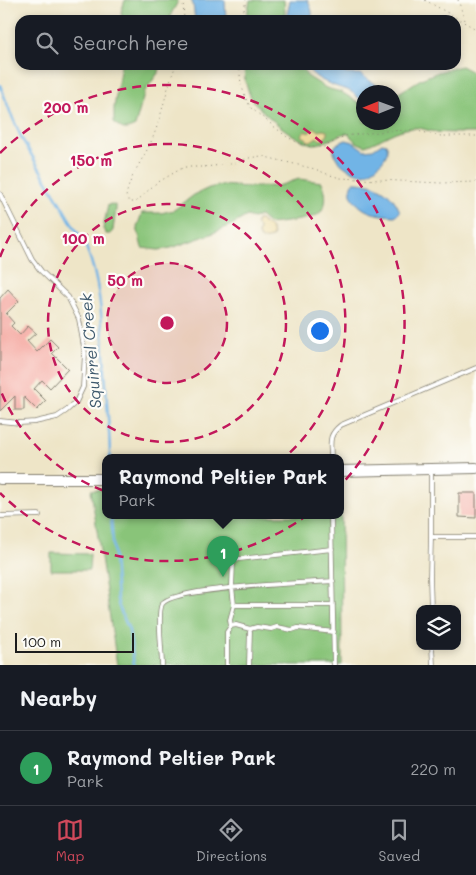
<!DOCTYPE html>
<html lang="en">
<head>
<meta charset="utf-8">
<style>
	body { margin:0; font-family:Mali,sans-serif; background:#20242c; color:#f1f3f6 }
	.controls { position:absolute; right:15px; bottom:15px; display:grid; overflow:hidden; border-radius:10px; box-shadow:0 2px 8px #0003 }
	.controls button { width:45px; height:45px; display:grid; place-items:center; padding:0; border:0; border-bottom:1px solid #363941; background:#171b24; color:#f1f3f6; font:25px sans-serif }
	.compass { position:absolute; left:356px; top:85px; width:45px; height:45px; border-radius:50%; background:#171b24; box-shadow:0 2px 8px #0003; rotate:269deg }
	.scale { position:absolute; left:15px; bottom:12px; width:119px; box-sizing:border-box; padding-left:5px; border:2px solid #1c1c1c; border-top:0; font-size:14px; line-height:18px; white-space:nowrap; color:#1c1c1c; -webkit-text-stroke:4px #fdfcf7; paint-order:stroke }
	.you { position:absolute; left:319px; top:330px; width:18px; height:18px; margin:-12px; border:4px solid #fff; border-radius:50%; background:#1a73e8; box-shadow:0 0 0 8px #1a73e833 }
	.badge { display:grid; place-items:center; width:32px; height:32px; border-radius:50%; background:#d1495b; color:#fff; font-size:16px; font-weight:700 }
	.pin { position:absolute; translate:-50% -41px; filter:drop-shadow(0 1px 2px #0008) }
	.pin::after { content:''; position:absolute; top:26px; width:18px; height:15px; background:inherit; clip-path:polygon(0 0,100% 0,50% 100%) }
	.popup { position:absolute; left:102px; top:454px; width:242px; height:65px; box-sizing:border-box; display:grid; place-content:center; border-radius:10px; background:#171b24; filter:drop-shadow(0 1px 4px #0005); font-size:16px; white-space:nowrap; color:#9ea1a6 }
	.popup b { font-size:19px; color:#f1f3f6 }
	.popup::after { content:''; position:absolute; left:50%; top:100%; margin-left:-10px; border:10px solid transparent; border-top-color:#171b24 }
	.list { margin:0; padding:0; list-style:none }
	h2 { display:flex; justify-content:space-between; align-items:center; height:65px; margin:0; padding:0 20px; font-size:21px }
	h2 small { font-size:16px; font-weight:400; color:#9ea1a6 }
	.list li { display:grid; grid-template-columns:32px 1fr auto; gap:15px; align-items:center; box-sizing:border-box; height:75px; padding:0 20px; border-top:1px solid #363941 }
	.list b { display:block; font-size:19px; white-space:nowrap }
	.list p { margin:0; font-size:16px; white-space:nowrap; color:#9ea1a6 }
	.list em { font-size:16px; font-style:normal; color:#9ea1a6 }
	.icon { flex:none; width:28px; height:28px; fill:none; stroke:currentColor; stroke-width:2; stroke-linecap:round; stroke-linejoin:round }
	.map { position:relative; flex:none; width:476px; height:665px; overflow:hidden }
	.search { position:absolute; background:#171b24; box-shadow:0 2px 8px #0003; left:15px; right:15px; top:15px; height:55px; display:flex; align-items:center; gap:12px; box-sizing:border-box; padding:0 18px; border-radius:15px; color:#9ea1a6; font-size:19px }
	.sheet { height:140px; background:#171b24 }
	nav { display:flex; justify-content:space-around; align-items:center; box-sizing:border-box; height:70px; border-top:1px solid #363941; background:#171b24; font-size:14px; color:#9ea1a6 }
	nav a { display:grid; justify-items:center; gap:2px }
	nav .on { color:#d1495b }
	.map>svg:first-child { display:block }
</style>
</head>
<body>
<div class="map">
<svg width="476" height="665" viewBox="0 0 476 665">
	<rect width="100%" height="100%" fill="#fdfcf7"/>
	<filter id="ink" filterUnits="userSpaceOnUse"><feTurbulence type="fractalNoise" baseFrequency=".02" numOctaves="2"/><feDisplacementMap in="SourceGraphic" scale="10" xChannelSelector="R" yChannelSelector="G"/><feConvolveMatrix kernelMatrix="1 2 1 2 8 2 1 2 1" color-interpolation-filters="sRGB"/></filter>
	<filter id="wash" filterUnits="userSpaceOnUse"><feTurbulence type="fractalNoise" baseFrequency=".0096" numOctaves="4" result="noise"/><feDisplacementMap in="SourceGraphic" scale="20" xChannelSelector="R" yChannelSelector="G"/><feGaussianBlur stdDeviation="1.12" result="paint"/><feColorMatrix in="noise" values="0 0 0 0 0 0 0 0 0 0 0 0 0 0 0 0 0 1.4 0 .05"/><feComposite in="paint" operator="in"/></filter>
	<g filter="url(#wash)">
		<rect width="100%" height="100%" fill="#eee5c7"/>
		<path fill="#89c479" stroke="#52704a" d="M 125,0 L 178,0 C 176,8 170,12 170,20 L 123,20 L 121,12 Z
			M 250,0 L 284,0 L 285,13 L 283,20 L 246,20 Z
			M 121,65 L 162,65 L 158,73 L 145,91 L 135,126 C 125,131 122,130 114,122 L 114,108 Z
			M 244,65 L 300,65 L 307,76 L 326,88 L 341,92 L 363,105 L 364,122 L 394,122 L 394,96 L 421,79 L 438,72 L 461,66 L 476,74 L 476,133 C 466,133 446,133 436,132 C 428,131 420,127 413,128 C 395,129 381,141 365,146 L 356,142 L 347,133 C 336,135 326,144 314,144 C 299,144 260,112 252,99 C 246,89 244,76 244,65 Z
			M 299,179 L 322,182 C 327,193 328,208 317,215 C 308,220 279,223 269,224 L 260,216 L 253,218 L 247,216 L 233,224 L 211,234 L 171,248 L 158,250 L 142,248 L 137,227 L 142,213 L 161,213 L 174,210 L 194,195 L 209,188 L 221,185 L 248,187 L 278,186 Z
			M 111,204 L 116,206 L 116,209 L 113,230 L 111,234 L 106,234 L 103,229 L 108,205 Z
			M 341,486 L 342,665 L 117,665 L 91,490 L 105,489 L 106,516 L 340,516 Z
			M 51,553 L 90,554 L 89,570 L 51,570 Z"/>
		<path fill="#eeda9e" stroke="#857b5d" d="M 314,128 L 317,129 L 319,131 L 323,130 L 327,131 L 328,135 L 322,140 L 319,139 L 317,137 L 311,141 L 308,141 L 306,138 L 302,136 L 303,133 L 305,131 L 309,133 Z
			M 257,220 L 260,220 C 267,226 273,227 273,237 C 267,240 262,241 258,235 L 259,228 L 256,223 Z"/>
		<path fill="#71b4e6" stroke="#466881" d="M 191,0 L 225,0 L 226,20 L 195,20 L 193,4 Z
			M 290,0 L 308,0 C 310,7 315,13 310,20 L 286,20 Z
			M 306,65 L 320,65 L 324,69 L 340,70 L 347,74 L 360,74 L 384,90 L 385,92 L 364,92 L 363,101 C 358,98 355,94 350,91 C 346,89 340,88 335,86 C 324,82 311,76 306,65 Z
			M 346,140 L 353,142 L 364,150 L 373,149 L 382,143 L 386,144 C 393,155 373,173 363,174 C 353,174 334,162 334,151 C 334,148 335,146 337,144 Z
			M 354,182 C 374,182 393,191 400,212 L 395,216 C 379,215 365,214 355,201 C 349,194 350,189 354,182 Z"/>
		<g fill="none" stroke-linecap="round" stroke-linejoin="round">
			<path stroke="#71b4e6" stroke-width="2.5" d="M 0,85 L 11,114 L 22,139 L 86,247 C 104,290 102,339 106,385 C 107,409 110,434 110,458
				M 111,516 L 117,599 L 119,607 L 129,630 L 134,665"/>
		</g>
		<g id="blocks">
			<path fill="#f4a099" d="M 8,289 L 19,301 L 6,314 L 14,323 L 11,326 L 20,335 L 28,326 L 36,333 L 27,341 L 37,352 L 50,339 L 58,347 L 52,353 L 68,369 L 50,388 L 42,380 L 34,389 L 46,401 L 37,410 L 24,397 L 24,410 L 15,410 L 15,396 L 0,411 L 0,298 Z
				M 459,493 L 476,493 L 476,518 L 459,517 Z"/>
		</g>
	</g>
	<g filter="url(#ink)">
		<use href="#blocks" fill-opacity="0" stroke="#858072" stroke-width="1"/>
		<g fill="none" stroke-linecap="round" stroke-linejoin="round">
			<defs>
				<path id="lane" d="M 0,194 L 32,259 L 41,271 L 68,297 L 79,319 L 85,353 L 83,387 L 76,402 L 66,411 L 57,417 L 35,422 L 20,423 L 0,421
					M 331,458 C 331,443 327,436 341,425 L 476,368
					M 431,471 L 431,537 L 476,537
					M 0,516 L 39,515
					M 331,516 L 334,665
					M 234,605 L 333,605
					M 431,609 L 430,577 L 431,537
					M 231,626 L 236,625 L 250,629 L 257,627 L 271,629 L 277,627 L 292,630 L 298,628 L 334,632
					M 432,646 L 433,665
					M 162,665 C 162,653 157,613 162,604 C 172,587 308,583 333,581
					M 227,665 L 227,632 L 231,626 L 230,620 L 234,605 L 232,587 L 233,561 L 239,559 L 332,549
					M 249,665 L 250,629"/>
				<path id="secondary" d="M 340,471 L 476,468
					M 0,479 L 106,479"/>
			</defs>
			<use href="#lane" stroke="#858072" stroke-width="5.5"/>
			<use href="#secondary" stroke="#858072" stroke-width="12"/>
			<path stroke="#858072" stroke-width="1" stroke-dasharray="1 4" stroke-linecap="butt" d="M 183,0 L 184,20
				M 425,0 L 476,29
				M 458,0 L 466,23
				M 242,20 L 246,0
				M 176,65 C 165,91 162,119 150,144 C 142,161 129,177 126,197 L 130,202 L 136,202 L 155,184 L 184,167 L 204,167 L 232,164 L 249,158 L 261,156 L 315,169 L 327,174 L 340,178 L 440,183 L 476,182
				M 239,65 L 241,84 L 246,99 L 251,108 L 287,137 L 297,142 L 311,147 L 324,147 L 344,136 L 387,131 L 412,130 L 441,136 L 476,136"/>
			<use href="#lane" stroke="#fff" stroke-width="4"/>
			<use href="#secondary" stroke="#fff" stroke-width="10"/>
		</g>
	</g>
	<circle cx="167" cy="323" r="60" fill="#c2185b" fill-opacity=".12"/>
	<g fill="none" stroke="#c2185b" stroke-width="2.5" stroke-dasharray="9 6">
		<circle cx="167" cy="323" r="60"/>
		<circle cx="167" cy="323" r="119"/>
		<path d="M0 257A179 179 0 1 1 0 389"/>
		<path d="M0 153A238 238 0 1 1 0 493"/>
	</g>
	<g text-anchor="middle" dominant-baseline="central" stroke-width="4.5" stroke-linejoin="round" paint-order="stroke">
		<g font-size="16" font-style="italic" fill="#3e596d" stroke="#fdfcf7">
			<text transform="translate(90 351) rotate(-95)">Squirrel Creek</text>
		</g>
	</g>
	<circle cx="167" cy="323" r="8" fill="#c2185b" stroke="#fdfcf7" stroke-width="2.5"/>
	<g font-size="15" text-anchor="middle" font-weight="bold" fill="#c2185b" stroke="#fdfcf7" stroke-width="4.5" stroke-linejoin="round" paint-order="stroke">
		<text x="66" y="113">200 m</text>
		<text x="91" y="166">150 m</text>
		<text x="83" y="244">100 m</text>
		<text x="125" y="286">50 m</text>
	</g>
</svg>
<div class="controls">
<button><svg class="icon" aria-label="layers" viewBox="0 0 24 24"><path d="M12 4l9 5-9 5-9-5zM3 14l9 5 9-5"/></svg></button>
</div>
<svg class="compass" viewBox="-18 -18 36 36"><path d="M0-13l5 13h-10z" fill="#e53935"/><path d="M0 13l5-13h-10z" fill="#9ea1a6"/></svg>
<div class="scale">100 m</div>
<div class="you"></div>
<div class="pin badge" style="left:223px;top:577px;background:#2e9e5b">1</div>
<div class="popup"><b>Raymond Peltier Park</b>Park</div>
<div class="search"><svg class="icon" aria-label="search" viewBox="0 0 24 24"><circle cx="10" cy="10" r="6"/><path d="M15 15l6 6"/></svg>Search here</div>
</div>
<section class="sheet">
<h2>Nearby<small></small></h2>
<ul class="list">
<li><span class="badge" style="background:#2e9e5b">1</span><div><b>Raymond Peltier Park</b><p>Park</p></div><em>220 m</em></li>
</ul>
</section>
<nav>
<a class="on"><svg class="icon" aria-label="map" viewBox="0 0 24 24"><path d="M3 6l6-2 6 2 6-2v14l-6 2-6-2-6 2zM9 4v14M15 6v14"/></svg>Map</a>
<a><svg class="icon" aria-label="directions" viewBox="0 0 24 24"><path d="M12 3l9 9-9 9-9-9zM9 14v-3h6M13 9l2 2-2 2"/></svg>Directions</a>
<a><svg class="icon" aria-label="saved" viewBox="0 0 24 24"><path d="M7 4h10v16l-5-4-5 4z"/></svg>Saved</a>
</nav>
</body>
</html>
